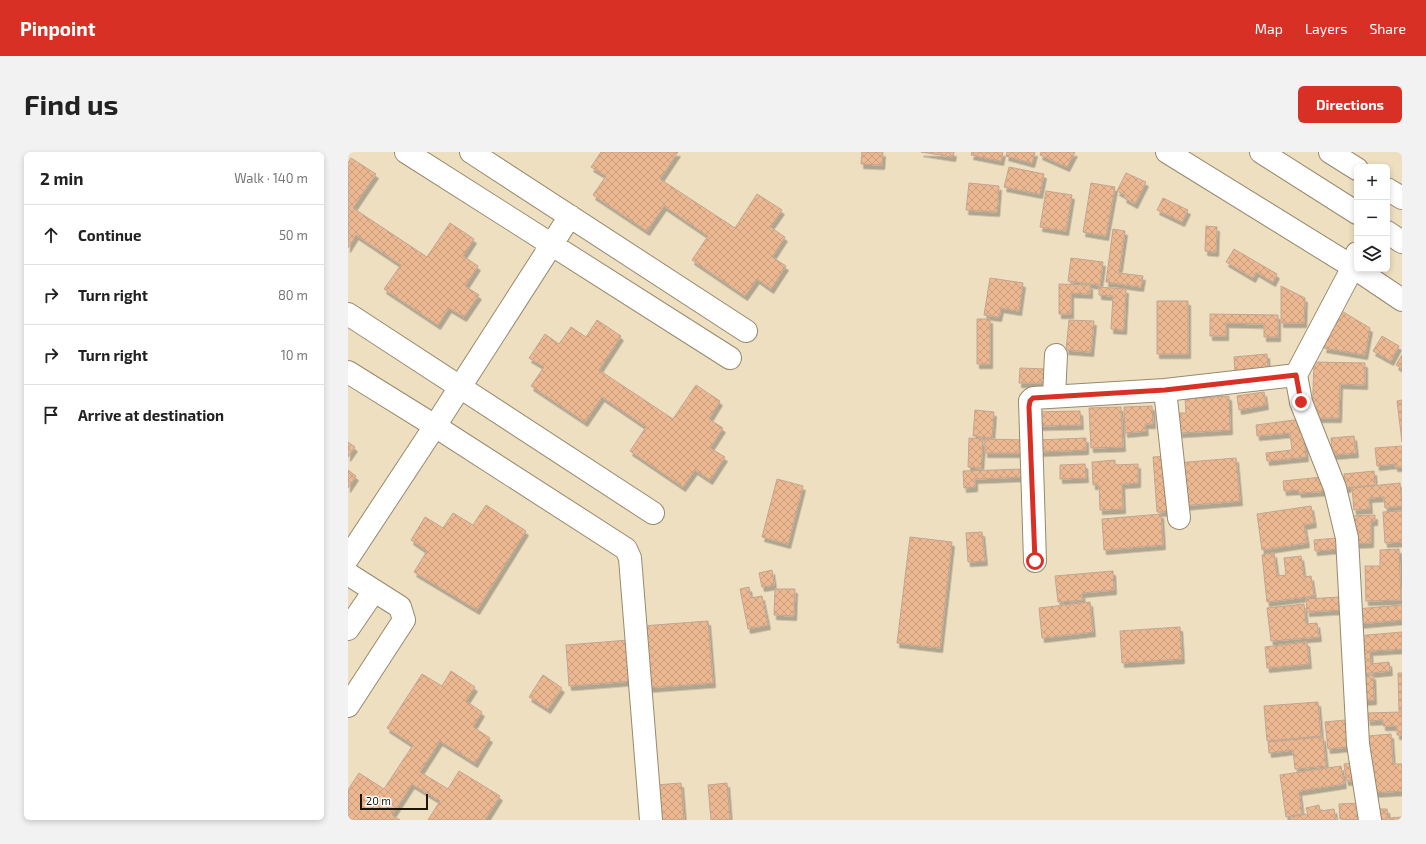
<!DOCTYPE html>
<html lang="en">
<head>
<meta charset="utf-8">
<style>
	body { margin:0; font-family:"Exo 2",sans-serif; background:#f2f2f2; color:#222 }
	.controls { position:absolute; right:12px; top:12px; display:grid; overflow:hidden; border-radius:6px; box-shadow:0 2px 6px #0003 }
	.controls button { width:36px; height:36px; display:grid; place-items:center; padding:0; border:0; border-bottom:1px solid #e0e0e0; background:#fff; color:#222; font:20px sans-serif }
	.scale { position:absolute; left:12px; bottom:10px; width:68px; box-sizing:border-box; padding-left:4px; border:2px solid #1b150a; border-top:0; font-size:11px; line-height:14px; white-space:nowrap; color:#1b150a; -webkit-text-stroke:3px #fff; paint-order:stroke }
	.stop { position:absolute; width:12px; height:12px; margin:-9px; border:3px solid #d93025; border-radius:50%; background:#fff }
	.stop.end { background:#d93025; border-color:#fff; box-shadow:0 1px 4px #0008 }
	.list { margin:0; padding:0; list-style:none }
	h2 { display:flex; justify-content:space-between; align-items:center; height:52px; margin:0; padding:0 16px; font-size:17px }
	h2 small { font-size:13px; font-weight:400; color:#767676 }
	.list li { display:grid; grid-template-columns:26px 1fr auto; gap:12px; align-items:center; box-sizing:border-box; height:60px; padding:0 16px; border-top:1px solid #e0e0e0 }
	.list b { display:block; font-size:15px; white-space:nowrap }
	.list em { font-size:13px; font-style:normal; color:#767676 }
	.icon { flex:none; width:22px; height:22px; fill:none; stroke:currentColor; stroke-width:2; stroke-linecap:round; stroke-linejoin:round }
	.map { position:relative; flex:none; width:1054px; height:668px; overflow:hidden; border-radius:6px }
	header { display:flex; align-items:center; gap:24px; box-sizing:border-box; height:56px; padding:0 20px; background:#d93025; color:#fff }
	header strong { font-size:19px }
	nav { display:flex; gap:22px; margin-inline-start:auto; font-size:14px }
	.intro { display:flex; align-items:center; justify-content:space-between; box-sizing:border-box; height:96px; padding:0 24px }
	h1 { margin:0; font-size:28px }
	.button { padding:10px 18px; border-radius:6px; background:#d93025; color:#fff; font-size:14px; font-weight:700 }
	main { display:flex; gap:24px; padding:0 24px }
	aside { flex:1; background:#fff; border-radius:6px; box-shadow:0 2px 6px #0003 }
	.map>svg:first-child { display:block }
</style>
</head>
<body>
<header>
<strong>Pinpoint</strong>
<nav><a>Map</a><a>Layers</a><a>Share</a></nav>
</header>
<div class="intro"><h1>Find us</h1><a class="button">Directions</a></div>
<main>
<aside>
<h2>2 min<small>Walk · 140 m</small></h2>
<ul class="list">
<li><svg class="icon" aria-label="ahead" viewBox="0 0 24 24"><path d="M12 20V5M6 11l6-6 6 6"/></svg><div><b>Continue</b></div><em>50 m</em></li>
<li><svg class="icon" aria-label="right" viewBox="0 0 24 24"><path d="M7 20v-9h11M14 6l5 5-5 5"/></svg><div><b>Turn right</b></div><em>80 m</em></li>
<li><svg class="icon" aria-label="right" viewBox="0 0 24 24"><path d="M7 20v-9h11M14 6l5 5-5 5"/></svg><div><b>Turn right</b></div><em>10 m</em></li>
<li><svg class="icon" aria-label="arrive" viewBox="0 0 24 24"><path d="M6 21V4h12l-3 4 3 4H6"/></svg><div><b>Arrive at destination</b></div></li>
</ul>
</aside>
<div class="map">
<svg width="1054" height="668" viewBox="0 0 1054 668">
	<defs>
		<pattern id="building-cross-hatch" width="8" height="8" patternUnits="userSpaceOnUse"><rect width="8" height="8" fill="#ecb892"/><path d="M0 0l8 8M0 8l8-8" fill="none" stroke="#ca9d7d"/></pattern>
		<filter id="shadow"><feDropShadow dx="2.5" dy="4.5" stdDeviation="0" flood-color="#0004"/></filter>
	</defs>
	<rect width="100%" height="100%" fill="#eedfc1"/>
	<path fill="url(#building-cross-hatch)" stroke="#c2a591" filter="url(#shadow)" d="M 253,0 L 330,0 L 312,27 L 387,76 L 409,42 L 434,58 L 422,75 L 437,85 L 424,105 L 438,114 L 423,137 L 409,127 L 397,144 L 344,108 L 360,84 L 316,54 L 299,79 L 245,43 L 258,24 L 243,15 Z
		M 514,0 L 535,0 L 534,13 L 513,12 Z
		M 573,0 L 606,0 L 605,5 Z
		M 624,0 L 655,0 L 653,9 L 623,3 Z
		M 659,0 L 687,0 L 684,11 L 658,4 Z
		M 693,0 L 727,0 L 719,15 L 692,3 Z
		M 3,6 L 28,22 L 5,56 L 79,105 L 102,71 L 126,87 L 115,104 L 130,114 L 117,134 L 131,143 L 116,165 L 101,156 L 90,173 L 36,137 L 53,113 L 8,83 L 0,96 L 0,11 Z
		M 661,15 L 696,22 L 692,42 L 656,35 Z
		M 778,21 L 798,30 L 787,52 L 776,46 L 777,43 L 769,39 Z
		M 621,31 L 651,34 L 649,60 L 618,58 Z
		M 743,31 L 767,35 L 758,84 L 735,80 Z
		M 698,39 L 724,43 L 718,79 L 692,75 Z
		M 815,46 L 840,58 L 834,70 L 809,58 Z
		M 858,74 L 869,75 L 868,100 L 857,99 Z
		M 765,77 L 777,79 L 771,121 L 795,124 L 793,135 L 758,130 Z
		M 886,97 L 929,122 L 925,130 L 908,120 L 905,126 L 878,110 Z
		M 723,106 L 755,110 L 752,133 L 720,129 Z
		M 642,126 L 675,131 L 671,159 L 653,156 L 651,165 L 636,163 Z
		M 711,132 L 742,133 L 742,142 L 723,141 L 723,162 L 711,162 Z
		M 933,134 L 957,146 L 956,171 L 933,171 Z
		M 751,135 L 778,137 L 776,178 L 763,177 L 765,144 L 751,143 Z
		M 809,149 L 840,149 L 840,202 L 809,202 Z
		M 987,155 L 1022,176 L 1017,203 L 976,196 Z
		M 862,162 L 930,163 L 930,185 L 916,185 L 916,172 L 878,171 L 878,184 L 862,184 Z
		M 629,167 L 642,167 L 642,212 L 629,212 Z
		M 249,168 L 273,184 L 251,218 L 325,267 L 348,233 L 372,249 L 361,267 L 375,276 L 362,296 L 377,305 L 362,328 L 347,318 L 335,335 L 282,299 L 298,275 L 254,245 L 237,270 L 183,234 L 196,215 L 181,206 L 197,182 L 211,192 L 223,175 L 238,185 Z
		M 721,168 L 746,169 L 743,200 L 718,198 Z
		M 1034,184 L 1051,194 L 1043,209 L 1025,199 Z
		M 919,202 L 920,217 L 887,220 L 886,205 Z
		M 1054,203 L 1054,217 L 1048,213 Z
		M 966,210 L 1017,211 L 1017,233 L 992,232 L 991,266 L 964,266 Z
		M 672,216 L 698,217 L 698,231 L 671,231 Z
		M 916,240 L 918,253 L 891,258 L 889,244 Z
		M 881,244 L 882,278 L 832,281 L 831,261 L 838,261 L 837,247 Z
		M 1054,248 L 1054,290 L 1049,249 Z
		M 804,254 L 805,272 L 797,272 L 798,279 L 777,281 L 776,255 Z
		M 773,255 L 775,295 L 743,296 L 741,256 Z
		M 627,258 L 646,260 L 644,286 L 625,284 Z
		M 732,259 L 733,273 L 688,274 L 688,260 Z
		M 954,267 L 958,305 L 919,309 L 918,301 L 944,298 L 942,281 L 909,284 L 908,273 Z
		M 1006,284 L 1008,301 L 984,303 L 983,286 Z
		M 621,286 L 635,287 L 633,316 L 620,315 Z
		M 738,286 L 738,298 L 689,300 L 688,288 Z
		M 637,287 L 678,288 L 678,301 L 637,301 Z
		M 0,290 L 7,295 L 0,305 Z
		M 1054,294 L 1054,315 L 1047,315 L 1047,312 L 1029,314 L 1027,296 Z
		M 822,304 L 826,359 L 809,360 L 805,305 Z
		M 888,306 L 892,349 L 832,354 L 828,311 Z
		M 767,308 L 767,313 L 790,312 L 790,331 L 774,332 L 775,357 L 752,358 L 751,333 L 745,333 L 744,310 Z
		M 737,312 L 738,326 L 712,327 L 712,313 Z
		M 675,317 L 675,325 L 627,327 L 627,335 L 616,336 L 615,319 Z
		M 0,318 L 8,324 L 0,336 Z
		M 1026,319 L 1027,333 L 997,336 L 996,322 Z
		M 974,325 L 981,339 L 951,341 L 950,338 L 936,339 L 935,329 Z
		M 429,327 L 455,334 L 440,392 L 414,385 Z
		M 1052,331 L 1054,354 L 1037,356 L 1036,345 L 1021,346 L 1022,357 L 1006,358 L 1004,336 Z
		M 138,353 L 178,379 L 129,458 L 66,420 L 79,399 L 63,388 L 77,365 L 95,376 L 105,361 L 125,373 Z
		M 963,354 L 966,371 L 956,373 L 959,391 L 914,398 L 909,362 Z
		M 1054,359 L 1054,390 L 1037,391 L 1035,360 Z
		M 813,362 L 815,393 L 756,398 L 754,367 Z
		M 1027,363 L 1027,369 L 1023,369 L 1023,391 L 1002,392 L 1001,364 Z
		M 634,380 L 637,409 L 620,410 L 618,381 Z
		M 562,385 L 604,390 L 592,496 L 549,491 Z
		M 989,386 L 989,397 L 967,399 L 966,388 Z
		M 1051,397 L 1053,448 L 1018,449 L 1017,414 L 1032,414 L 1032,398 Z
		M 926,401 L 929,424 L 938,423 L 936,406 L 953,404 L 956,425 L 963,424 L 966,444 L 919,450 L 914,403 Z
		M 424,418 L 426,433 L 414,435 L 411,421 Z
		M 765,419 L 766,438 L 734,441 L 735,448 L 710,450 L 707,424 Z
		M 401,435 L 403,446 L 414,444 L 420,473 L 400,477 L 392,437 Z
		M 427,437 L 447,437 L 446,464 L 426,463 Z
		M 991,445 L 991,458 L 959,460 L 958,447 Z
		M 742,450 L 745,480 L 694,486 L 691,456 Z
		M 956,452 L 958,472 L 969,471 L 971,485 L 923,489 L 919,456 Z
		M 1054,453 L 1054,468 L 1009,472 L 1008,457 Z
		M 360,469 L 365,531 L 298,536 L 294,474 Z
		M 832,475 L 834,507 L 774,511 L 772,479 Z
		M 1054,480 L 1054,497 L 1022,499 L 1023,512 L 1041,510 L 1042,519 L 1013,522 L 1009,484 Z
		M 281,488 L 284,529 L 221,534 L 218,493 Z
		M 959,490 L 961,512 L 919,516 L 917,495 Z
		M 103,519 L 127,535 L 118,549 L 134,560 L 125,575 L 142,586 L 127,611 L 92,589 L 72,620 L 100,637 L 111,619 L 152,644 L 137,668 L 80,668 L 92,649 L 64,632 L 44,663 L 52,668 L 0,668 L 0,638 L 11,621 L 36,637 L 65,593 L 39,576 L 74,522 L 94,534 Z
		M 1050,521 L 1054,521 L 1054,559 L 1051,559 Z
		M 195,523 L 214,536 L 200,557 L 181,545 Z
		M 1025,523 L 1026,548 L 1014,549 L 1013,524 Z
		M 970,550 L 973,584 L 919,589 L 916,554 Z
		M 1054,560 L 1054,583 L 1049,583 L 1049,574 L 1035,574 L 1035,568 L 1020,569 L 1019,561 Z
		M 997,568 L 1000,595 L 980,597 L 977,570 Z
		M 1043,582 L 1045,612 L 1054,612 L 1054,639 L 1023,641 L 1020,584 Z
		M 975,585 L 978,614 L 947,617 L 945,598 L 921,601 L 920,590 Z
		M 1009,610 L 1011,628 L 998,629 L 996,612 Z
		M 993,614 L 996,632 L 951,639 L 954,662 L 938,665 L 932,623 Z
		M 333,631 L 336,668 L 311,668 L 308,633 Z
		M 379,631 L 382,668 L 363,668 L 360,633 Z
		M 1013,651 L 1014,668 L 992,667 L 991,652 Z
		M 971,653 L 972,659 L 986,657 L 988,668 L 943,668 L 943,665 L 960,662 L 958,656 Z
		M 1028,657 L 1039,657 L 1040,666 L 1054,665 L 1054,668 L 1029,668 Z"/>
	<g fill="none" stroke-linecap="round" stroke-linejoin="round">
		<defs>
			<path id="minor" d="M 58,0 L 382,206
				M 123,0 L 398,179
				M 819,0 L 1005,115 L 1054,148
				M 0,162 L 305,361
				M 0,220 L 87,274 L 278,397 L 282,406 L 303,668
				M 948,223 L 953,250 L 987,336 L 999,386 L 1010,592 L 1022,668
				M 817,238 L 831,366
				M 706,244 L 708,203
				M 0,406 L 87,274 L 222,64
				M 687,409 L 682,249 L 685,246 L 817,238 L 948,223 L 1005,115 L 1009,101
				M 0,422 L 52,455 L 56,468 L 0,554
				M 0,477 L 26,439"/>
			<path id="major" d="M 913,0 L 1009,61
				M 982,0 L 1009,17
				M 1039,37 L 1054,46
				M 1039,80 L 1054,90"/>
		</defs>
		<use href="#minor" stroke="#97896d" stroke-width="24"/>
		<use href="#major" stroke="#97896d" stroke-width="24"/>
		<use href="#minor" stroke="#fff" stroke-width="22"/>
		<use href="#major" stroke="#fff" stroke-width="22"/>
	</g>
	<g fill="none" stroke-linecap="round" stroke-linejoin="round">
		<path stroke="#d93025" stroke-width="5" d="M 687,409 L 681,255 L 682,249 L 685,246 L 817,238 L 948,223 L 953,250"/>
	</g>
</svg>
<div class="controls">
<button>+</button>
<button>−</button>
<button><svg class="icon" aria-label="layers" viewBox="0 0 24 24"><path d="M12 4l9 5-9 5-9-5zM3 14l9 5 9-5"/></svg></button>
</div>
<div class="scale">20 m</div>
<div class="stop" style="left:687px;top:409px"></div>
<div class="stop end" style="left:953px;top:250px"></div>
</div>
</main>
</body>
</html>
